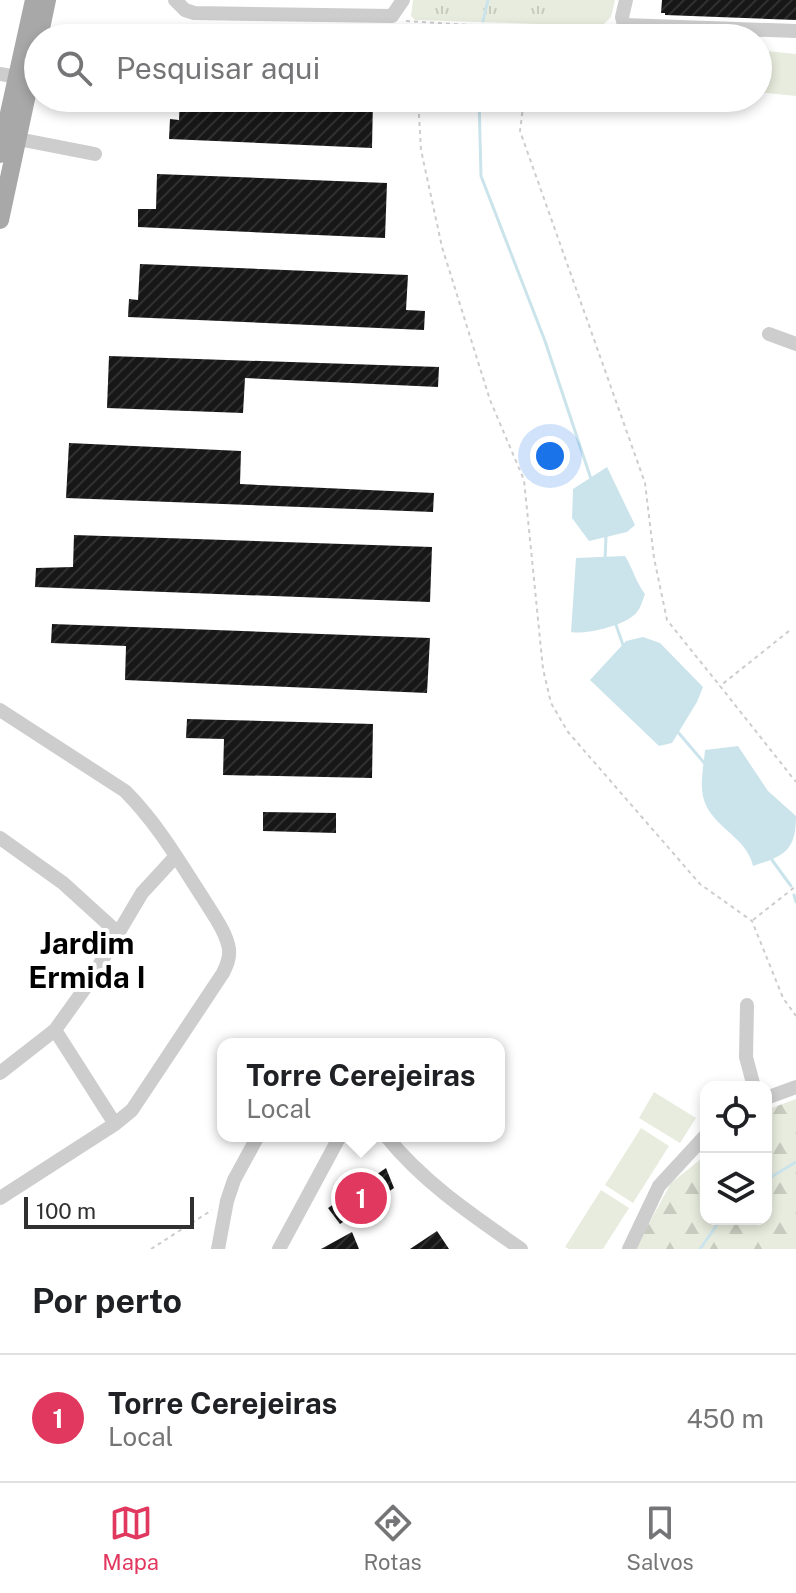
<!DOCTYPE html>
<html lang="pt">
<head>
<meta charset="utf-8">
<style>
	body { margin:0; font-family:"Public Sans",sans-serif; background:#f2f2f2; color:#202124 }
	.controls { position:absolute; right:24px; bottom:24px; display:grid; overflow:hidden; border-radius:16px; box-shadow:0 4px 12px #0003 }
	.controls button { width:72px; height:72px; display:grid; place-items:center; padding:0; border:0; border-bottom:2px solid #e0e0e0; background:#fff; color:#202124; font:40px sans-serif }
	.scale { position:absolute; left:24px; bottom:20px; width:170px; box-sizing:border-box; padding-left:8px; border:4px solid #303030; border-top:0; font-size:22px; line-height:28px; white-space:nowrap; color:#303030; -webkit-text-stroke:6px #fff; paint-order:stroke }
	.you { position:absolute; left:550px; top:456px; width:28px; height:28px; margin:-20px; border:6px solid #fff; border-radius:50%; background:#1a73e8; box-shadow:0 0 0 12px #1a73e833 }
	.badge { display:grid; place-items:center; width:52px; height:52px; border-radius:50%; background:#e1385f; color:#fff; font-size:26px; font-weight:700 }
	.pin { position:absolute; translate:-50% -50%; border:4px solid #fff; box-shadow:0 2px 8px #0006 }
	.popup { position:absolute; left:217px; top:1038px; width:288px; height:104px; box-sizing:border-box; display:grid; place-content:center; border-radius:16px; background:#fff; filter:drop-shadow(0 2px 6px #0005); font-size:26px; white-space:nowrap; color:#757577 }
	.popup b { font-size:30px; color:#202124 }
	.popup::after { content:''; position:absolute; left:50%; top:100%; margin-left:-16px; border:16px solid transparent; border-top-color:#fff }
	.list { margin:0; padding:0; list-style:none }
	h2 { display:flex; justify-content:space-between; align-items:center; height:104px; margin:0; padding:0 32px; font-size:34px }
	h2 small { font-size:26px; font-weight:400; color:#757577 }
	.list li { display:grid; grid-template-columns:52px 1fr auto; gap:24px; align-items:center; box-sizing:border-box; height:128px; padding:0 32px; border-top:2px solid #e0e0e0 }
	.list b { display:block; font-size:30px; white-space:nowrap }
	.list p { margin:0; font-size:26px; white-space:nowrap; color:#757577 }
	.list em { font-size:26px; font-style:normal; color:#757577 }
	.icon { flex:none; width:44px; height:44px; fill:none; stroke:currentColor; stroke-width:2; stroke-linecap:round; stroke-linejoin:round }
	.map { position:relative; flex:none; width:796px; height:1249px; overflow:hidden }
	.search { position:absolute; background:#fff; box-shadow:0 4px 12px #0003; left:24px; right:24px; top:24px; height:88px; display:flex; align-items:center; gap:20px; box-sizing:border-box; padding:0 28px; border-radius:44px; color:#757577; font-size:30px }
	.sheet { height:232px; background:#fff }
	nav { display:flex; justify-content:space-around; align-items:center; box-sizing:border-box; height:112px; border-top:2px solid #e0e0e0; background:#fff; font-size:22px; color:#757577 }
	nav a { display:grid; justify-items:center; gap:4px }
	nav .on { color:#e1385f }
	.map>svg:first-child { display:block }
</style>
</head>
<body>
<div class="map">
<svg width="796" height="1249" viewBox="0 0 796 1249">
	<defs>
		<pattern id="forest-firs" width="22" height="20" patternUnits="userSpaceOnUse" patternTransform="scale(2)"><rect width="22" height="20" fill="#e8ecde"/><path d="M5 1l3.5 6h-7zM16 11l3.5 6h-7z" fill="#c7cbbf"/></pattern>
		<pattern id="park-tufts" width="24" height="20" patternUnits="userSpaceOnUse" patternTransform="scale(2)"><rect width="24" height="20" fill="#e8ecde"/><path d="M3 7l-1-3M5 7V3M7 7l1-3M15 17l-1-3M17 17v-4M19 17l1-3" fill="none" stroke="#c7cbbf"/></pattern>
		<pattern id="building-hatch" width="6" height="6" patternUnits="userSpaceOnUse" patternTransform="scale(2)"><rect width="6" height="6" fill="#171717"/><path d="M-1 1l2-2M0 6l6-6M5 7l2-2" fill="none" stroke="#303030"/></pattern>
	</defs>
	<rect width="100%" height="100%" fill="#fff"/>
	<path fill="url(#forest-firs)" d="M 796,1099 L 796,1249 L 635,1249 L 671,1183 L 706,1155 L 706,1219 L 766,1219 L 766,1110 Z"/>
	<path fill="url(#park-tufts)" d="M 413,0 L 615,0 L 611,17 L 602,26 L 415,20 L 411,16 Z"/>
	<path fill="#e8ecde" d="M 547,0 L 595,0 L 594,18 L 546,17 Z
		M 758,50 L 796,54 L 796,96 L 758,92 Z
		M 654,1092 L 696,1118 L 680,1143 L 639,1118 Z
		M 641,1128 L 669,1146 L 633,1203 L 605,1185 Z
		M 601,1190 L 629,1208 L 603,1249 L 569,1249 L 565,1247 Z"/>
	<path fill="#cbe4ec" d="M 607,467 L 635,525 L 627,532 L 589,541 L 572,518 L 573,489 Z
		M 625,556 C 633,569 636,582 645,594 C 642,602 640,611 633,616 C 621,626 585,635 571,632 L 576,558 Z
		M 643,637 L 660,643 L 703,687 L 697,702 L 672,743 L 659,746 L 590,680 L 626,641 Z
		M 738,746 L 768,791 L 796,816 C 796,851 784,856 753,866 C 746,833 704,826 702,789 C 701,776 704,763 705,750 Z"/>
	<g fill="none" stroke-linecap="round" stroke-linejoin="round">
		<path stroke="#cbe4ec" stroke-width="3" d="M 483,21 L 488,0
			M 479,98 L 481,176 L 545,341 L 591,479
			M 605,560 L 606,536
			M 615,622 L 623,645
			M 677,731 L 706,765
			M 772,860 L 791,886
			M 794,895 L 796,902
			M 766,1180 L 796,1162
			M 700,1249 L 721,1219"/>
	</g>
	<path fill="url(#building-hatch)" d="M 662,0 L 796,0 L 796,20 L 665,15 L 665,13 L 661,13 Z
		M 163,29 L 202,30 L 202,38 L 163,38 Z
		M 180,98 L 373,98 L 372,148 L 169,139 L 170,119 L 179,120 Z
		M 157,174 L 387,183 L 385,238 L 138,227 L 138,209 L 156,209 Z
		M 140,264 L 408,275 L 406,310 L 425,311 L 424,330 L 128,317 L 129,299 L 138,300 Z
		M 109,356 L 439,367 L 438,387 L 245,378 L 243,413 L 107,408 Z
		M 69,443 L 241,451 L 240,484 L 434,493 L 433,512 L 66,498 Z
		M 74,535 L 432,547 L 430,602 L 35,587 L 36,568 L 73,567 Z
		M 52,624 L 430,638 L 427,693 L 125,680 L 126,646 L 51,643 Z
		M 187,719 L 373,724 L 372,778 L 223,775 L 224,739 L 186,738 Z
		M 263,812 L 336,813 L 336,833 L 263,831 Z
		M 386,1168 L 394,1188 L 340,1224 L 328,1208 Z
		M 437,1231 L 449,1249 L 410,1249 Z
		M 352,1232 L 359,1249 L 321,1249 Z"/>
	<g fill="none" stroke-linecap="round" stroke-linejoin="round">
		<path stroke="#cdcdcd" stroke-width="2" stroke-dasharray="4 4" stroke-linecap="butt" d="M 406,21 L 502,27 L 611,29
			M 461,38 L 478,35 L 502,38
			M 418,98 L 421,150 L 442,247 L 490,400 L 524,480 L 543,669 L 551,703 L 568,732 L 700,884 L 752,921 L 783,998 L 796,1016
			M 529,98 L 523,107 L 520,131 L 645,483 L 654,558 L 667,620 L 720,686
			M 789,631 L 720,686 L 796,782
			M 753,920 L 796,886
			M 151,1249 L 212,1210"/>
		<path stroke="#cdcdcd" stroke-width="14" d="M 175,0 L 185,10 L 194,13 L 392,16 L 403,0
			M 626,0 L 622,17 L 624,25 L 796,31
			M 0,74 L 17,77
			M 18,139 L 95,154
			M 769,334 L 796,344
			M 0,710 L 125,791 C 157,823 179,861 203,898 C 212,913 226,931 229,949 C 230,958 227,965 223,973 L 132,1110 L 115,1124 L 0,1198
			M 0,838 L 63,883 L 118,933
			M 747,1005 L 746,1057 L 754,1087
			M 55,1030 L 115,1124
			M 0,1073 L 55,1030 L 88,984 L 142,893 L 176,856
			M 766,1098 L 796,1087
			M 386,1136 C 424,1183 472,1215 521,1249
			M 218,1249 L 227,1201 L 234,1180 L 258,1136
			M 279,1249 L 340,1136
			M 629,1249 L 659,1186 L 706,1135"/>
		<path stroke="#a8a8a8" stroke-width="18" d="M 39,38 L 47,0
			M 0,154 L 34,0
			M 0,220 L 38,43"/>
	</g>
	<g text-anchor="middle" dominant-baseline="central" stroke-width="8" stroke-linejoin="round" paint-order="stroke">
		<g font-size="30" font-weight="bold" fill="#000" stroke="#fff">
			<text x="87" y="943">Jardim<tspan x="87" dy="34">Ermida I</tspan></text>
		</g>
	</g>
</svg>
<div class="controls">
<button><svg class="icon" aria-label="locate" viewBox="0 0 24 24"><circle cx="12" cy="12" r="6"/><path d="M12 2v4M12 18v4M2 12h4M18 12h4"/></svg></button>
<button><svg class="icon" aria-label="layers" viewBox="0 0 24 24"><path d="M12 4l9 5-9 5-9-5zM3 14l9 5 9-5"/></svg></button>
</div>
<div class="scale">100 m</div>
<div class="you"></div>
<div class="pin badge" style="left:361px;top:1198px">1</div>
<div class="popup"><b>Torre Cerejeiras</b>Local</div>
<div class="search"><svg class="icon" aria-label="search" viewBox="0 0 24 24"><circle cx="10" cy="10" r="6"/><path d="M15 15l6 6"/></svg>Pesquisar aqui</div>
</div>
<section class="sheet">
<h2>Por perto<small></small></h2>
<ul class="list">
<li><span class="badge">1</span><div><b>Torre Cerejeiras</b><p>Local</p></div><em>450 m</em></li>
</ul>
</section>
<nav>
<a class="on"><svg class="icon" aria-label="map" viewBox="0 0 24 24"><path d="M3 6l6-2 6 2 6-2v14l-6 2-6-2-6 2zM9 4v14M15 6v14"/></svg>Mapa</a>
<a><svg class="icon" aria-label="directions" viewBox="0 0 24 24"><path d="M12 3l9 9-9 9-9-9zM9 14v-3h6M13 9l2 2-2 2"/></svg>Rotas</a>
<a><svg class="icon" aria-label="saved" viewBox="0 0 24 24"><path d="M7 4h10v16l-5-4-5 4z"/></svg>Salvos</a>
</nav>
</body>
</html>
